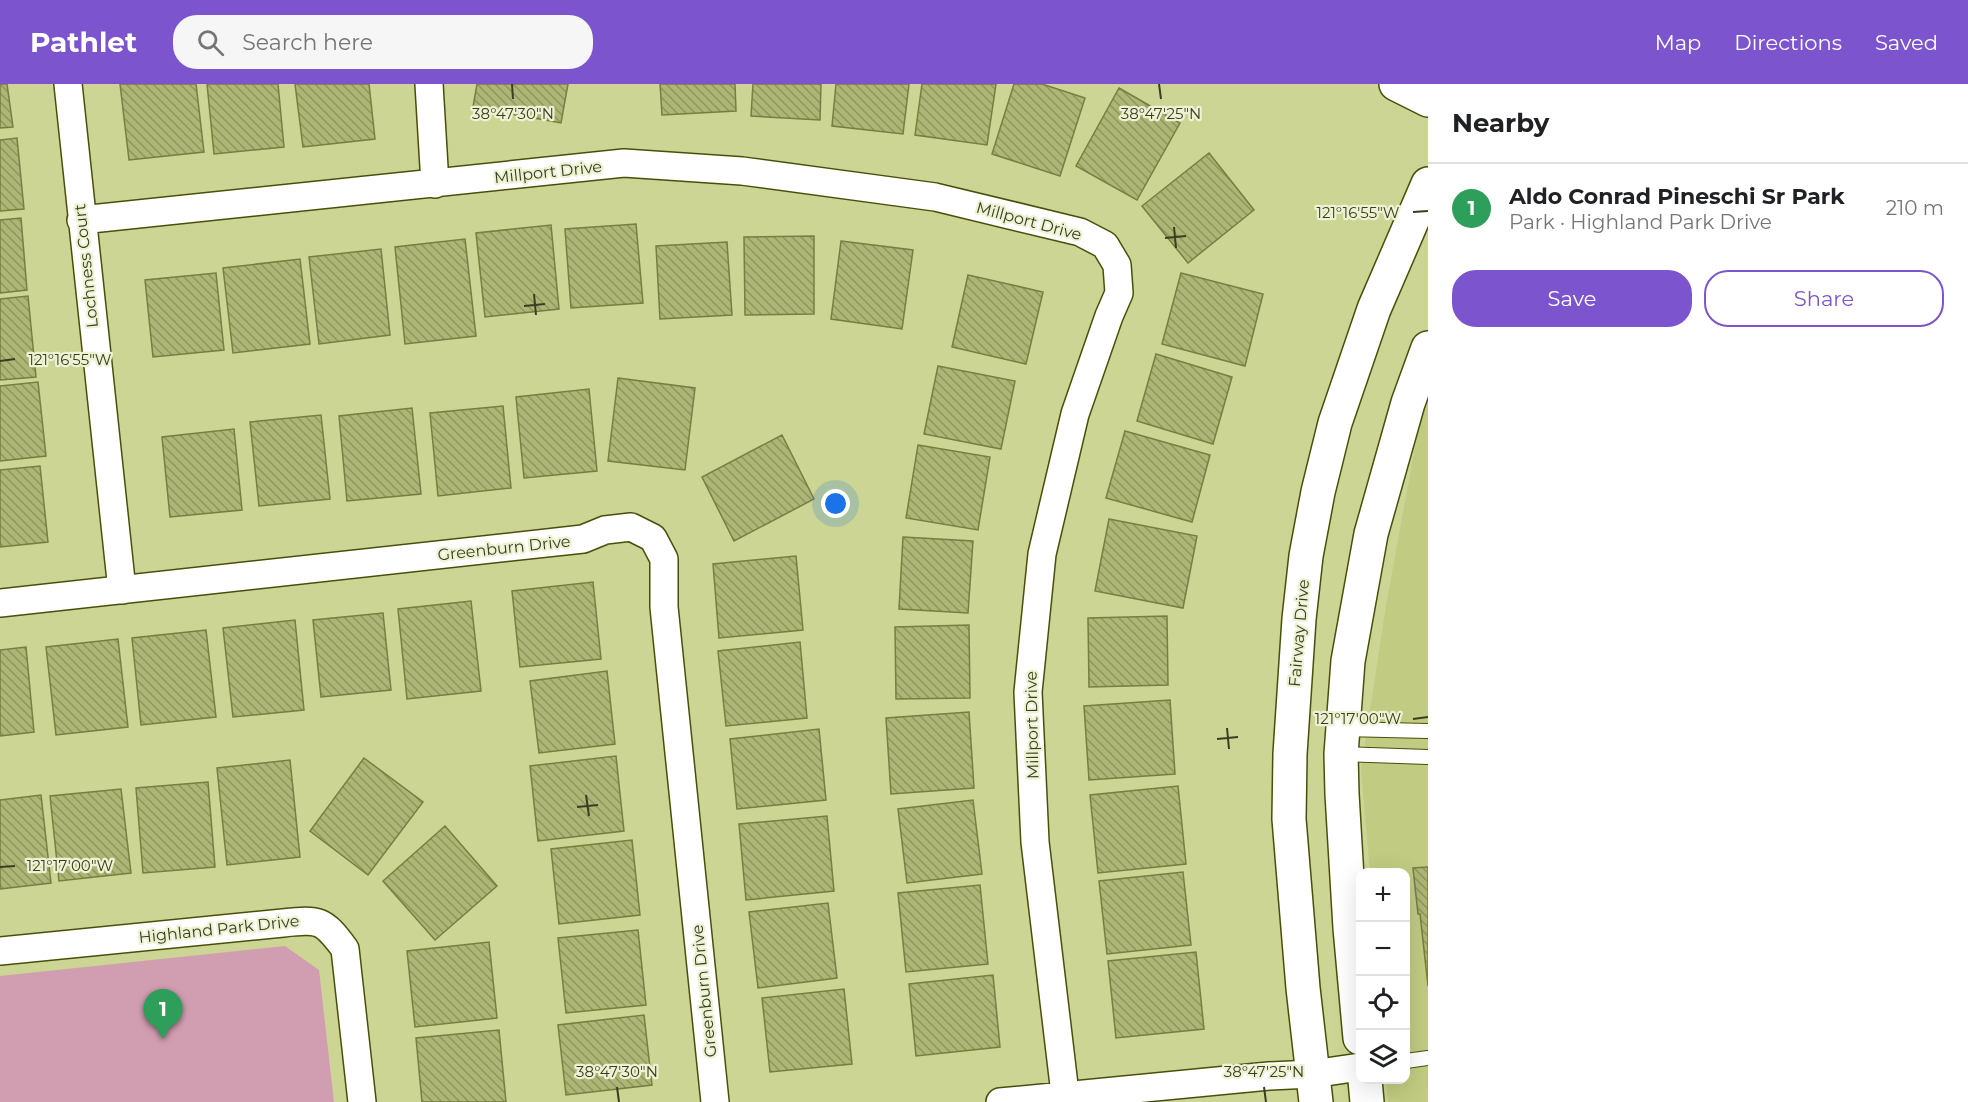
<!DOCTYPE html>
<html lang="en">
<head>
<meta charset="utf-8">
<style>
	body { margin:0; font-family:Montserrat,sans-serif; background:#f6f6f6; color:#202124 }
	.controls { position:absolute; right:18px; bottom:18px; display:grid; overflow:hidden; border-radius:12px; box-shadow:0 6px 24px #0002 }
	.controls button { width:54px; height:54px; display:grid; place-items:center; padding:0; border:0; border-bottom:2px solid #e0e0e0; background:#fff; color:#202124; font:30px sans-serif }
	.you { position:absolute; left:836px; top:420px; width:21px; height:21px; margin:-15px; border:4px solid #fff; border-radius:50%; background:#1a73e8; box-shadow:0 0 0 9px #1a73e833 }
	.badge { display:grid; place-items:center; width:39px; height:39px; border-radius:50%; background:#7c55ce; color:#fff; font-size:20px; font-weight:700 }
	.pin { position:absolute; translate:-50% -50px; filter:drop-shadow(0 2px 3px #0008) }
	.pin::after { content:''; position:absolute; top:32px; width:21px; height:18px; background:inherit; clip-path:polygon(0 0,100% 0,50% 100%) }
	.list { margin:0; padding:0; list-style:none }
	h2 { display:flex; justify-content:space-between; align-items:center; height:78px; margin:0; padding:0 24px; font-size:26px }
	h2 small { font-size:20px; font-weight:400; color:#757577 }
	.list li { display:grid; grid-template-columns:39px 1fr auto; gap:18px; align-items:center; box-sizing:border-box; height:90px; padding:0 24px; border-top:2px solid #e0e0e0 }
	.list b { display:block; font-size:22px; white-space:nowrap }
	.list p { margin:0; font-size:20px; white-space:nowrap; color:#757577 }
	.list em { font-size:20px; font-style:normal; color:#757577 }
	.actions { display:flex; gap:12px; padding:18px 24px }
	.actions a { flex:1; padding:14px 0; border:2px solid #7c55ce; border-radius:24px; text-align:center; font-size:21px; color:#7c55ce }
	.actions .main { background:#7c55ce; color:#fff }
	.icon { flex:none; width:33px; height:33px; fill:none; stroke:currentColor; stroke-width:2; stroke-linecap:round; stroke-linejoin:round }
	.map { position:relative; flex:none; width:1428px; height:1018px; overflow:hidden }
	header { display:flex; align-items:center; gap:36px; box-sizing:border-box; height:84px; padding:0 30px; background:#7c55ce; color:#fff }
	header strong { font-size:28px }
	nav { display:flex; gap:33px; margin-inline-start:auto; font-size:21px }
	.search { width:420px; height:54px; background:#f6f6f6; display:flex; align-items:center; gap:15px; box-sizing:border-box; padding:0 21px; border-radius:24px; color:#757577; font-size:22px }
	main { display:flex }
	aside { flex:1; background:#fff }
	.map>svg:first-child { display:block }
</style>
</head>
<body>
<header>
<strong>Pathlet</strong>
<div class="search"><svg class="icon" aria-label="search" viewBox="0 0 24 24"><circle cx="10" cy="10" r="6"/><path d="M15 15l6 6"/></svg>Search here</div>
<nav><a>Map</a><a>Directions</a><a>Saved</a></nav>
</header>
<main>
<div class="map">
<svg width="1428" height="1018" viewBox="0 0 1428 1018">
	<defs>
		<pattern id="building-back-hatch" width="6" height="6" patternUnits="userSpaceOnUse" patternTransform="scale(1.5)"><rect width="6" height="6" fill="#aeb675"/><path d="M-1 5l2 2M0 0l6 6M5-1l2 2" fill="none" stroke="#8f9560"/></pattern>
	</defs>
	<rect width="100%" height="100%" fill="#ccd593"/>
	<path fill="#c1cb81" d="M 1428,318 L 1428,1018 L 1388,1018 L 1386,996 L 1406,996 L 1406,788 L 1370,788 L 1361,685 L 1386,522 L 1419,341 Z"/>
	<path fill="#d19eb1" d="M 285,862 L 319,886 L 334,1018 L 0,1018 L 0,892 Z"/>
	<path fill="url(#building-back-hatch)" stroke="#777e3f" stroke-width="1.5" d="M 0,0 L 7,0 L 13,43 L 0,44 Z
		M 120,0 L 196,0 L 204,68 L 129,76 Z
		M 207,0 L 278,0 L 284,63 L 214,70 Z
		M 295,0 L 369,0 L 375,55 L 303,63 Z
		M 477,0 L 568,0 L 561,39 L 473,23 Z
		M 660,0 L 735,0 L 736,27 L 662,31 Z
		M 753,0 L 821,0 L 820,36 L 751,32 Z
		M 836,0 L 909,0 L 903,50 L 832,42 Z
		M 922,0 L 996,0 L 987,61 L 915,51 Z
		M 1014,0 L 1042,0 L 1085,14 L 1060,92 L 992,70 Z
		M 1119,4 L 1180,39 L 1137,116 L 1076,82 Z
		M 17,54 L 24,125 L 0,127 L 0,56 Z
		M 1209,69 L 1254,126 L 1188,179 L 1142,122 Z
		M 21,134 L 27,206 L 0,209 L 0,136 Z
		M 636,140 L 643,219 L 571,224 L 565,145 Z
		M 551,141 L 559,225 L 485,233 L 476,149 Z
		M 814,152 L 814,230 L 745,231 L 744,153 Z
		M 465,155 L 476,252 L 405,260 L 395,163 Z
		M 841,157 L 913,166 L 902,245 L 831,235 Z
		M 727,158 L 732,231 L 660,235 L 656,162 Z
		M 381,165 L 390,251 L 319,260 L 309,173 Z
		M 300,175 L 310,260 L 233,269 L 223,184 Z
		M 216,189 L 224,266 L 153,273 L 145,196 Z
		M 1181,189 L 1263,210 L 1245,282 L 1162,260 Z
		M 968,191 L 1043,208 L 1026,280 L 952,263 Z
		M 28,212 L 36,293 L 0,296 L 0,215 Z
		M 1156,270 L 1232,293 L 1213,360 L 1137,337 Z
		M 938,282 L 1015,297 L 1001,365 L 924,350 Z
		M 618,294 L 695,304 L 685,386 L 608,377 Z
		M 38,298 L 46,372 L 0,377 L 0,302 Z
		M 589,305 L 597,387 L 524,394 L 516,313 Z
		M 503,322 L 511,404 L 438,412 L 430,329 Z
		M 412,324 L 421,410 L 347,417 L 339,332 Z
		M 321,331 L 330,415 L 259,422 L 250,338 Z
		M 234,345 L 242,426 L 170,433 L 162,353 Z
		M 1125,347 L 1210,371 L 1192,438 L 1106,414 Z
		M 782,351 L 814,415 L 734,457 L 702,393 Z
		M 918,361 L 990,373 L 978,446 L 906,434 Z
		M 40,382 L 48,458 L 0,463 L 0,386 Z
		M 1109,435 L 1197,452 L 1183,524 L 1095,507 Z
		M 903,453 L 973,457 L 968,529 L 899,525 Z
		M 796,472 L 803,546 L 719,554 L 713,480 Z
		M 593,498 L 601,575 L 520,583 L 512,507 Z
		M 471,517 L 481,607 L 407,615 L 398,525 Z
		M 383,529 L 391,606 L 321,613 L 313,536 Z
		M 1167,532 L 1168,601 L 1089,603 L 1088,534 Z
		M 295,536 L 304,626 L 233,633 L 223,544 Z
		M 969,541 L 970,614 L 896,615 L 895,543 Z
		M 206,546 L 216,633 L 141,641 L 132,554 Z
		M 118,555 L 128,643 L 56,651 L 46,563 Z
		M 800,558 L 807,634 L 726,642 L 718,567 Z
		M 26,563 L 34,648 L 0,652 L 0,566 Z
		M 607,587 L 615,660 L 539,669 L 530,597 Z
		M 1170,616 L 1175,690 L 1089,696 L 1084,622 Z
		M 969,628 L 974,704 L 891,710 L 886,634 Z
		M 819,645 L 826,716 L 737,725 L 730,655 Z
		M 616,672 L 624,747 L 538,757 L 530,682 Z
		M 364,674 L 423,718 L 368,791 L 310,747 Z
		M 290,676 L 300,773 L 227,781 L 217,684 Z
		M 208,698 L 215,783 L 143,789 L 136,704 Z
		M 1178,702 L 1186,780 L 1098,789 L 1090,711 Z
		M 121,705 L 131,789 L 59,797 L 50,712 Z
		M 41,711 L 51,799 L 0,805 L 0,716 Z
		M 973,716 L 982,790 L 907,799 L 898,725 Z
		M 827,732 L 834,807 L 746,816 L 739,740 Z
		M 445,742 L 497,802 L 435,856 L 383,797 Z
		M 632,756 L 640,831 L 559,840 L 551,765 Z
		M 1428,783 L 1428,902 L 1420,830 L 1418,830 L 1413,784 Z
		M 1183,788 L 1191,861 L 1107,870 L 1099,797 Z
		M 980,801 L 988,880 L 906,888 L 898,809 Z
		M 828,819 L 837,894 L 758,904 L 749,828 Z
		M 638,846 L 646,921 L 566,929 L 558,854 Z
		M 489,858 L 497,934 L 415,943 L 407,867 Z
		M 1196,868 L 1204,945 L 1116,954 L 1108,877 Z
		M 993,891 L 1000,963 L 916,972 L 909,900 Z
		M 844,905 L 852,980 L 770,988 L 762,914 Z
		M 644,931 L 652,1001 L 566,1011 L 558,941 Z
		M 499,946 L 506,1018 L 422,1018 L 416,954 Z"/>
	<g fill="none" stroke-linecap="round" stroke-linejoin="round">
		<defs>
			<path id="service" d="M 1343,645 L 1428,647
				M 1341,670 L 1428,673
				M 1406,977 L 1428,974"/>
			<path id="minor" d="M 68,0 L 122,506
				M 429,0 L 435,100
				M 81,136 L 624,79 L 742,87 L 935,113 L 1080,148 L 1105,161 L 1117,181 L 1119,209 L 1109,232 L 1075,330 L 1042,470 L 1028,608 L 1035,758 L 1066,1018
				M 0,519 L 583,455 L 605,446 L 631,443 L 653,454 L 664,475 L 664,523 L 715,1018
				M 0,867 L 283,839 C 319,835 323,835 345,865 L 362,1018
				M 1000,1018 L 1269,992 L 1312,990 L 1360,983"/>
			<path id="secondary" d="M 1396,0 L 1428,16
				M 1360,954 L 1350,844 L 1342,710 L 1341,670 L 1348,577 L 1371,450 L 1408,319 L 1428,264
				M 1365,996 L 1367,1018
				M 1316,1018 L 1303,904 L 1289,735 L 1290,670 L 1299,535 L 1306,472 L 1318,408 L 1335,339 L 1374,225 L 1428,100"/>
		</defs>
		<use href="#service" stroke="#494f09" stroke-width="16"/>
		<use href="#minor" stroke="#494f09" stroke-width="30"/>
		<use href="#secondary" stroke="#494f09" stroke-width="36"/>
		<use href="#service" stroke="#fff" stroke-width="14"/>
		<use href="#minor" stroke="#fff" stroke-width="27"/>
		<use href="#secondary" stroke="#fff" stroke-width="33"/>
	</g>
	<path fill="none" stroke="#3a3d22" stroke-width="2" d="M 512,0 L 513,15M 1159,0 L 1161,15M 1413,128 L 1428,127M 1174,143 L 1176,164M 1165,154 L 1186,152M 534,210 L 536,231M 524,222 L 545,220M 0,277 L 15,275M 1413,635 L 1428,633M 1227,644 L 1229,665M 1217,655 L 1238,653M 586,711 L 589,732M 577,723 L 598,721M 0,783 L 15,782M 617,1003 L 619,1018M 1264,1003 L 1266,1018"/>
	<g text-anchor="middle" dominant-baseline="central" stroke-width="4.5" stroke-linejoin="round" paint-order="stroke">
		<g font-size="16" fill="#3a3d22" stroke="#edf3d2">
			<text transform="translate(548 88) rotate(-6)">Millport Drive</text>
			<text transform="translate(1029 137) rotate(15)">Millport Drive</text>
			<text transform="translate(86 182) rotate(-96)">Lochness Court</text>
			<text transform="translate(504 464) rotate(-6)">Greenburn Drive</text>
			<text transform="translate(1299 549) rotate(-85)">Fairway Drive</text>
			<text transform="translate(1032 641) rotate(-91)">Millport Drive</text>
			<text transform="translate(219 845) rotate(-6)">Highland Park Drive</text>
			<text transform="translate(704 907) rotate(-96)">Greenburn Drive</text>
		</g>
	</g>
	<g font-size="15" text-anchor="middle" fill="#3a3d22" stroke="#edf3d2" stroke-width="4.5" stroke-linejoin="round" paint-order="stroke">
		<text x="513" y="35">38°47'30"N</text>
		<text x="1161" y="35">38°47'25"N</text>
		<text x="1358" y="134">121°16'55"W</text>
		<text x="70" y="281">121°16'55"W</text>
		<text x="1358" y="640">121°17'00"W</text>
		<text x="70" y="787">121°17'00"W</text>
		<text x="617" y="993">38°47'30"N</text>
		<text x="1264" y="993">38°47'25"N</text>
	</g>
</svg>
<div class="controls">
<button>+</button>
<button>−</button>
<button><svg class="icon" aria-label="locate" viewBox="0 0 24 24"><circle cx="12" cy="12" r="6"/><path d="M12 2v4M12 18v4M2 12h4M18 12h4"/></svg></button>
<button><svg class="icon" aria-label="layers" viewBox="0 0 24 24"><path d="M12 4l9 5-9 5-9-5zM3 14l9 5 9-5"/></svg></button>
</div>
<div class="you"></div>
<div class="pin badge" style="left:163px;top:955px;background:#2e9e5b">1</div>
</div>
<aside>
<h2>Nearby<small></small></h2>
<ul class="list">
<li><span class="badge" style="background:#2e9e5b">1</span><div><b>Aldo Conrad Pineschi Sr Park</b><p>Park · Highland Park Drive</p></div><em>210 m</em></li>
</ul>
<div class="actions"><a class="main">Save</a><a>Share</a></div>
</aside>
</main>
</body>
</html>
